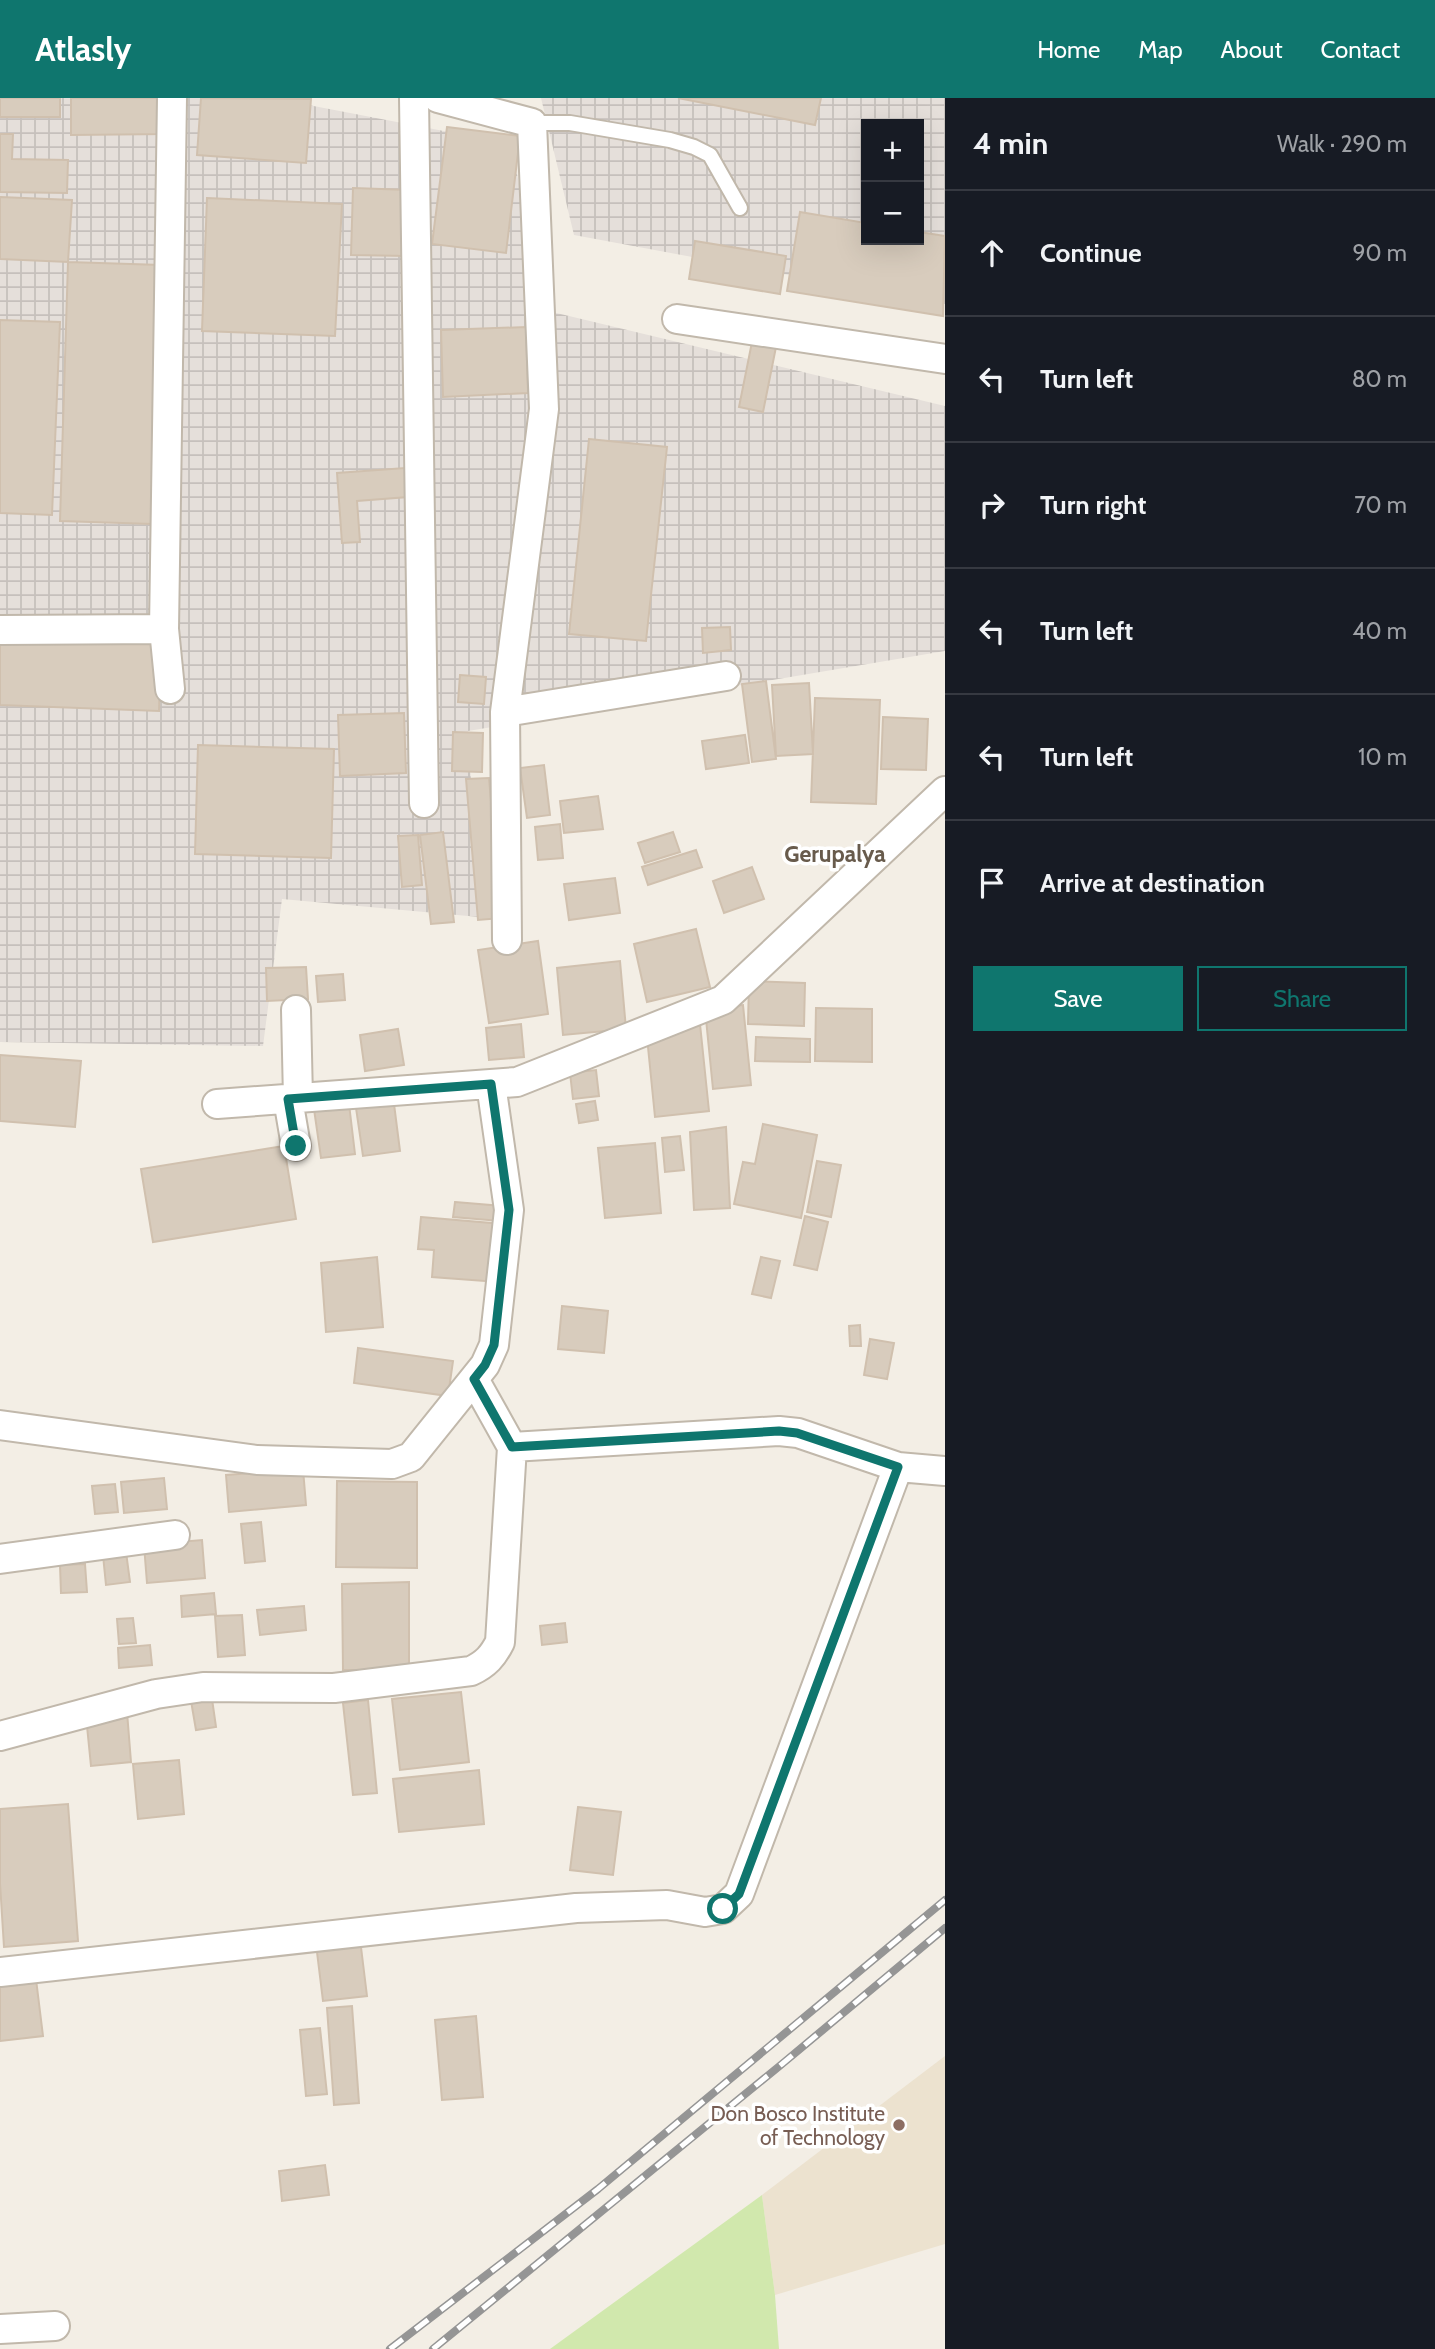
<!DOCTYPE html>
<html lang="en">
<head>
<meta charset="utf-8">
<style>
	body { margin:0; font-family:Cabin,sans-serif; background:#242831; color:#f1f3f6 }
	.controls { position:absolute; right:21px; top:21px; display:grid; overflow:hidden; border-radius:0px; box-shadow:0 7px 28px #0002 }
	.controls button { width:63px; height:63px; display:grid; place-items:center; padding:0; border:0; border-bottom:2px solid #363941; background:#171b24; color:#f1f3f6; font:35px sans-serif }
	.stop { position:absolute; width:21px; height:21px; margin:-16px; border:5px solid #0f766e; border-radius:50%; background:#fff }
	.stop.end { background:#0f766e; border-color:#fff; box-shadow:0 2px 7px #0008 }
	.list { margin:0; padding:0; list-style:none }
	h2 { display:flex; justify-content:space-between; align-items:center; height:91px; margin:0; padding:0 28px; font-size:30px }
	h2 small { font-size:23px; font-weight:400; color:#9ea1a6 }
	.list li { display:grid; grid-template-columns:46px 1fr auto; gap:21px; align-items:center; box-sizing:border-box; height:126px; padding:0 28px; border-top:2px solid #363941 }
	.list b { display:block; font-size:26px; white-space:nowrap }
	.list em { font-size:23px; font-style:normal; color:#9ea1a6 }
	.actions { display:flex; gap:14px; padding:21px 28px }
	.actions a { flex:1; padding:16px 0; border:2px solid #0f766e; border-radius:0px; text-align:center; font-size:24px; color:#0f766e }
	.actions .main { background:#0f766e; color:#fff }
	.icon { flex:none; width:38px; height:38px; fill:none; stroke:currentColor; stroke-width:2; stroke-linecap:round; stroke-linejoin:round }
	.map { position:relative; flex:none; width:945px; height:2251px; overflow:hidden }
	header { display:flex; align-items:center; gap:42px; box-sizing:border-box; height:98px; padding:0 35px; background:#0f766e; color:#fff }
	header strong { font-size:33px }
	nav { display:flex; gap:38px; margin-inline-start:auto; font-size:24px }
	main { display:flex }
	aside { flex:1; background:#171b24 }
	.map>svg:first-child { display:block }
</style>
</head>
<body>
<header>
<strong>Atlasly</strong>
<nav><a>Home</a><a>Map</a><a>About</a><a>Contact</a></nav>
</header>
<main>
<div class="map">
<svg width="945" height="2251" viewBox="0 0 945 2251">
	<defs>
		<pattern id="industrial-grid" width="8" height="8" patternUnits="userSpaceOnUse" patternTransform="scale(1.75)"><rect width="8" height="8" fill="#e5dfda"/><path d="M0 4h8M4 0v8" fill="none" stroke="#c6c0bc"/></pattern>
	</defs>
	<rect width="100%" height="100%" fill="#f3eee5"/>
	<path fill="url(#industrial-grid)" fill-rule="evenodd" d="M 0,0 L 272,0 L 511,46 L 544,212 L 945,308 L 945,553 L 468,633 L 479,819 L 282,801 L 263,948 L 0,944 Z
		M 541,0 L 945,0 L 945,206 L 574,137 ZM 866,26 L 919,26 L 919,142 L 866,142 Z"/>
	<path fill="#ece2cf" d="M 945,1958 L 945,2146 L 775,2197 L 762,2097 Z"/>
	<path fill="#d1e8ad" d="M 762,2097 L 775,2197 L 779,2251 L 550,2251 Z"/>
	<path fill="#d8ccbd" stroke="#d0c0ae" stroke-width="2" d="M 0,0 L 60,0 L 60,19 L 0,19 Z
		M 71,0 L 167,0 L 167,36 L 71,37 Z
		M 201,0 L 311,1 L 306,65 L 197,57 Z
		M 678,0 L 821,0 L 815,27 Z
		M 447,29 L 520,38 L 506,155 L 432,146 Z
		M 0,36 L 13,36 L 12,61 L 68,62 L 67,95 L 0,94 Z
		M 353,90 L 409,92 L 407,158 L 351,157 Z
		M 0,99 L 72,102 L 68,164 L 0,161 Z
		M 207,100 L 342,106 L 335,238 L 202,233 Z
		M 800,114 L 866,125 L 866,142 L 919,142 L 919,134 L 945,138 L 943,218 L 787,193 Z
		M 695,143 L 786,158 L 780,196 L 689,181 Z
		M 68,164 L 161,167 L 153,426 L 60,423 Z
		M 0,222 L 60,224 L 52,417 L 0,415 Z
		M 526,229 L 528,295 L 443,299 L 441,232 Z
		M 753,239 L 777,244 L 763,314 L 739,309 Z
		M 589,341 L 667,349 L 646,543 L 569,536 Z
		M 405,370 L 408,399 L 357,403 L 360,444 L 342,445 L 337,375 Z
		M 730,529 L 731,552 L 703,555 L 702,530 Z
		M 0,536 L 161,543 L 159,613 L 0,607 Z
		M 460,577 L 486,579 L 484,606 L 458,604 Z
		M 766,583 L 776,661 L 752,664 L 742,586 Z
		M 809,585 L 813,656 L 776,658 L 772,587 Z
		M 815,600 L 880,602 L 876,706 L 811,704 Z
		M 404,615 L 406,675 L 340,678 L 338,617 Z
		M 883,619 L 928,621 L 926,672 L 881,671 Z
		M 453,634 L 483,635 L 482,674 L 452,673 Z
		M 745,637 L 749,665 L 706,671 L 702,643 Z
		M 198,647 L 334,651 L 331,760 L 195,756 Z
		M 544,667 L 550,717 L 527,720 L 520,670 Z
		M 489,680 L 501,820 L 478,822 L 466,681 Z
		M 598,698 L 603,731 L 564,735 L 560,703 Z
		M 560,726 L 563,760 L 538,762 L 535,729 Z
		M 443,734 L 454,824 L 431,826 L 420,737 Z
		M 673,734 L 680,754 L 645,765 L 638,745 Z
		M 418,737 L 422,787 L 402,789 L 398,738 Z
		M 696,752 L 702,769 L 648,787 L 642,769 Z
		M 752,769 L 764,801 L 724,815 L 713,783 Z
		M 615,780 L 620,815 L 569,822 L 564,786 Z
		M 696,831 L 710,889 L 647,904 L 634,846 Z
		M 538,843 L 548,916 L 489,925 L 478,852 Z
		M 620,863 L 626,931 L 563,937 L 557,870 Z
		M 306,869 L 308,901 L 267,903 L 266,870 Z
		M 343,876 L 345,902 L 318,904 L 316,878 Z
		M 749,883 L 805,885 L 804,928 L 748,926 Z
		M 743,907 L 751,987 L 713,991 L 705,911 Z
		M 816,910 L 872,911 L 872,964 L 815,963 Z
		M 521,926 L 524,959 L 489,962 L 486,930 Z
		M 700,926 L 709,1013 L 655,1019 L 647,939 L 673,929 Z
		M 398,931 L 404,967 L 365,973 L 360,937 Z
		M 756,939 L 810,941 L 810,964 L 755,963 Z
		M 0,957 L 81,963 L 75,1029 L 0,1023 Z
		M 596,972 L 599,998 L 573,1001 L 570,975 Z
		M 595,1003 L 598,1022 L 579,1025 L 576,1006 Z
		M 349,1006 L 355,1056 L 321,1060 L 314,1011 Z
		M 394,1006 L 400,1053 L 363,1058 L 356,1010 Z
		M 763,1026 L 817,1037 L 801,1120 L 734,1106 L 743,1064 L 755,1066 Z
		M 726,1029 L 730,1110 L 694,1112 L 690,1034 Z
		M 680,1038 L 684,1072 L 665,1074 L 662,1040 Z
		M 655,1045 L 661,1115 L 605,1120 L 598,1050 Z
		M 284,1048 L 296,1121 L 153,1144 L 141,1071 Z
		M 817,1063 L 841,1067 L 831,1119 L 807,1114 Z
		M 455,1104 L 502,1108 L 500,1123 L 453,1119 Z
		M 805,1118 L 828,1124 L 817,1172 L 794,1167 Z
		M 421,1119 L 503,1126 L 498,1184 L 432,1179 L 434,1152 L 418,1151 Z
		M 377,1159 L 383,1229 L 326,1234 L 321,1165 Z
		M 761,1159 L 780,1163 L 771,1200 L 752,1196 Z
		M 562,1208 L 608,1213 L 604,1255 L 558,1251 Z
		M 860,1227 L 861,1248 L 850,1248 L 849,1228 Z
		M 870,1241 L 894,1245 L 887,1281 L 864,1277 Z
		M 358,1250 L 453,1263 L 448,1298 L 354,1285 Z
		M 303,1371 L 306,1407 L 229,1414 L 226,1377 Z
		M 164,1380 L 167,1411 L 124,1415 L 121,1384 Z
		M 337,1383 L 417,1384 L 417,1470 L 336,1469 Z
		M 115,1386 L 118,1414 L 95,1416 L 92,1388 Z
		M 261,1424 L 265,1463 L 245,1465 L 241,1426 Z
		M 202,1442 L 205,1480 L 147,1485 L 144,1447 Z
		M 126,1454 L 130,1484 L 106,1487 L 103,1457 Z
		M 85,1466 L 87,1494 L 61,1495 L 60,1467 Z
		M 409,1484 L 409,1572 L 343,1572 L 342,1486 Z
		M 214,1495 L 216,1516 L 182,1519 L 181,1498 Z
		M 304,1508 L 306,1532 L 260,1537 L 257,1512 Z
		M 242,1517 L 245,1557 L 218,1559 L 215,1518 Z
		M 133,1520 L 136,1545 L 119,1546 L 117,1521 Z
		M 565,1525 L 567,1544 L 542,1547 L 540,1528 Z
		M 150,1547 L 152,1567 L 119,1570 L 118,1550 Z
		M 211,1594 L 216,1629 L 196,1632 L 190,1597 Z
		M 461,1594 L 469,1664 L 400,1672 L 392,1601 Z
		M 368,1602 L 377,1695 L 353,1697 L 343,1605 Z
		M 127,1614 L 131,1664 L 91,1668 L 86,1618 Z
		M 179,1662 L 184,1716 L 138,1721 L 133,1666 Z
		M 479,1672 L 484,1726 L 399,1734 L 393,1681 Z
		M 68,1706 L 78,1843 L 4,1849 L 0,1785 L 0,1711 Z
		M 578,1709 L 621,1714 L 613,1777 L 570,1772 Z
		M 360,1841 L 367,1898 L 323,1903 L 316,1846 Z
		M 35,1873 L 43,1938 L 0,1943 L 0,1877 Z
		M 352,1908 L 359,2005 L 334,2007 L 327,1910 Z
		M 476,1918 L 483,1999 L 442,2002 L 435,1922 Z
		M 320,1930 L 327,1996 L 306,1998 L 300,1932 Z
		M 325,2067 L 329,2097 L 282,2103 L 279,2073 Z"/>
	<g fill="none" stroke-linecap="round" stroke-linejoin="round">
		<defs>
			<path id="lane" d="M 532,25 L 570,25 L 670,42 L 694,49 L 710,57 L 740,110"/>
			<path id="street" d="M 414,0 L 424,705
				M 438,0 L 532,25 L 544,311 L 505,614 L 507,842
				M 677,221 L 945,261
				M 0,532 L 164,531
				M 170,591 L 164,531 L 172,0
				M 505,614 L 726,578
				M 296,912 L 298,1000
				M 288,1001 L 296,1048
				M 217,1006 L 517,984 L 723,902 L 945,693
				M 474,1281 L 512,1349 L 779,1333 L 798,1335 L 898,1369 L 945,1373
				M 0,1327 L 257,1362 L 392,1366 L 411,1359 L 485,1267 L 494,1247 L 509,1112 L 491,986
				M 0,1461 L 175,1437
				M 0,1638 L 156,1596 L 203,1589 L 334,1590 L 471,1573 C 486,1566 493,1558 500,1544 L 512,1349
				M 0,1874 L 576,1810 L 667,1807 L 705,1814 L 723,1811 L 739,1796 L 898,1369
				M 0,2231 L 55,2228"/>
		</defs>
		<use href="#lane" stroke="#c1b8ab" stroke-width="18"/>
		<use href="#street" stroke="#c1b8ab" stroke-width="32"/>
		<use href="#lane" stroke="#fff" stroke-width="14"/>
		<use href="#street" stroke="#fff" stroke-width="28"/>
		<defs>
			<path id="rail" d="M 390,2251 L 598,2091 L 945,1802
				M 433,2251 L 782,1966 L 945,1830"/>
		</defs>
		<use href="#rail" stroke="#959595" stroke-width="8"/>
		<use href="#rail" stroke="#fff" stroke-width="5" stroke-dasharray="16" stroke-linecap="butt"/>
	</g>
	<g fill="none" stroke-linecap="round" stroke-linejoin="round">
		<path stroke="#0f766e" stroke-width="9" d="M 296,1048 L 288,1001 L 491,986 L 509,1112 L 494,1247 L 485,1267 L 474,1281 L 512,1349 L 779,1333 L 797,1335 L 898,1369 L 739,1796 L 723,1811"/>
	</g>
	<circle fill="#8d6e63" stroke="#fff" stroke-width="2.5" cx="899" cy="2027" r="7"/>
	<g text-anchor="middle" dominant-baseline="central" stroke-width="7" stroke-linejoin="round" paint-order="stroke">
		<g font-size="21" fill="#785e54" stroke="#fff" text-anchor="end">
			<text x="885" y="2015">Don Bosco Institute<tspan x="885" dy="24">of Technology</tspan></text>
		</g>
		<g font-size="23" font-weight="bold" fill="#685b4c" stroke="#fff">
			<text x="835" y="756">Gerupalya</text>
		</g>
	</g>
</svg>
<div class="controls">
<button>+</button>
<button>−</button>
</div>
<div class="stop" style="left:723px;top:1811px"></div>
<div class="stop end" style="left:296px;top:1048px"></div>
</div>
<aside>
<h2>4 min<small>Walk · 290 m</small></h2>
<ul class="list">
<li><svg class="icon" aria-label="ahead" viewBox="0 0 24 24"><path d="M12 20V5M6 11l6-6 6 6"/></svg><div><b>Continue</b></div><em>90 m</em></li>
<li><svg class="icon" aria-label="left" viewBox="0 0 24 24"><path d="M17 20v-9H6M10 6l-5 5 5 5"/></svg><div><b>Turn left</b></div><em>80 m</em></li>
<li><svg class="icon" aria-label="right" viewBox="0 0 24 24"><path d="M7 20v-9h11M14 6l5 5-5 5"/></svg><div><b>Turn right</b></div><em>70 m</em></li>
<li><svg class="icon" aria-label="left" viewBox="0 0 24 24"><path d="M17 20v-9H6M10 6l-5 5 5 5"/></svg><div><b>Turn left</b></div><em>40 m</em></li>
<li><svg class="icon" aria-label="left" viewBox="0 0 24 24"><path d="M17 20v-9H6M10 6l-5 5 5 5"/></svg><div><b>Turn left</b></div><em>10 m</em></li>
<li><svg class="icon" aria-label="arrive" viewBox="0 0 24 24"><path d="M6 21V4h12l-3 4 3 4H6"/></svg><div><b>Arrive at destination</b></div></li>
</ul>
<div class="actions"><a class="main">Save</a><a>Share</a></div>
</aside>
</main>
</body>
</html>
